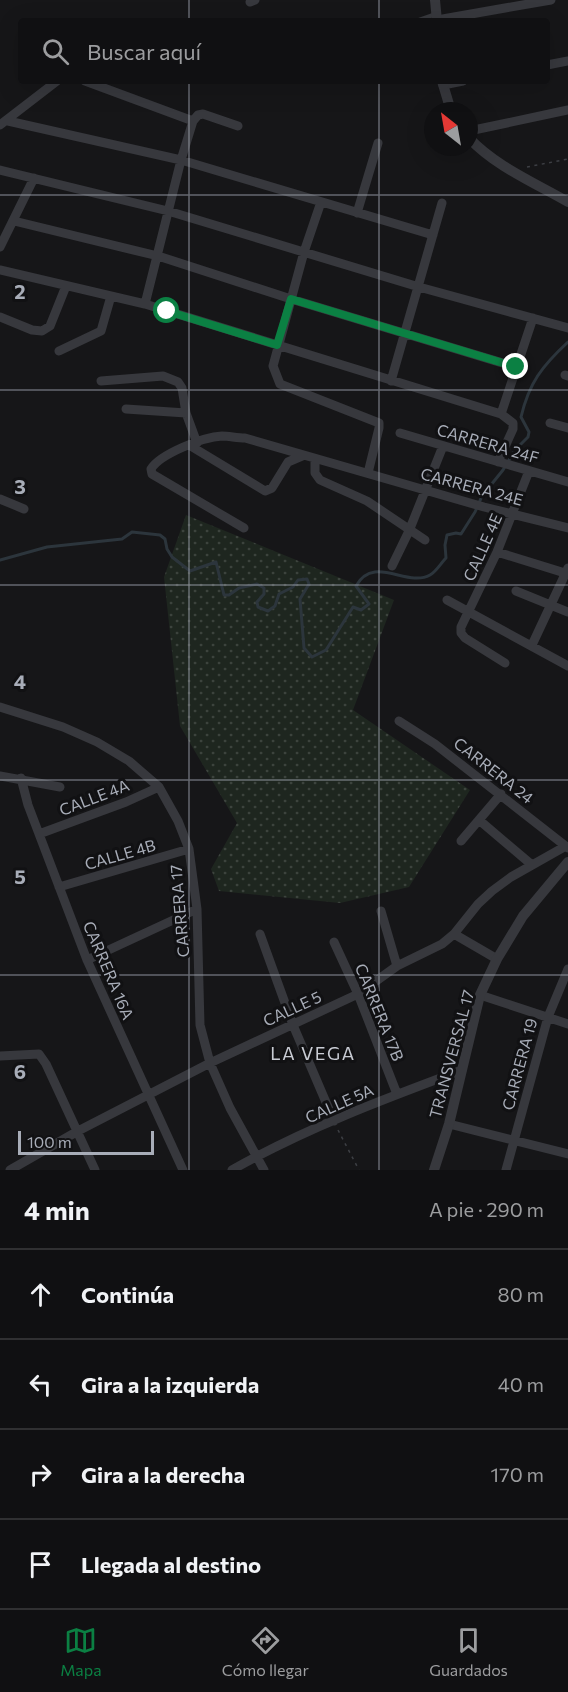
<!DOCTYPE html>
<html lang="es">
<head>
<meta charset="utf-8">
<style>
	body { margin:0; font-family:Commissioner,sans-serif; background:#1e1e20; color:#f1f3f6 }
	.compass { position:absolute; left:424px; top:102px; width:54px; height:54px; border-radius:50%; background:#101012; box-shadow:0 6px 24px #0002; rotate:329deg }
	.scale { position:absolute; left:18px; bottom:15px; width:136px; box-sizing:border-box; padding-left:6px; border:3px solid #a8adb8; border-top:0; font-size:16px; line-height:21px; white-space:nowrap; color:#a8adb8; -webkit-text-stroke:4px #111113; paint-order:stroke }
	.stop { position:absolute; width:18px; height:18px; margin:-14px; border:4px solid #0b8043; border-radius:50%; background:#fff }
	.stop.end { background:#0b8043; border-color:#fff; box-shadow:0 2px 6px #0008 }
	.list { margin:0; padding:0; list-style:none }
	h2 { display:flex; justify-content:space-between; align-items:center; height:78px; margin:0; padding:0 24px; font-size:26px }
	h2 small { font-size:20px; font-weight:400; color:#9c9d9f }
	.list li { display:grid; grid-template-columns:39px 1fr auto; gap:18px; align-items:center; box-sizing:border-box; height:90px; padding:0 24px; border-top:2px solid #303032 }
	.list b { display:block; font-size:22px; white-space:nowrap }
	.list em { font-size:20px; font-style:normal; color:#9c9d9f }
	.icon { flex:none; width:33px; height:33px; fill:none; stroke:currentColor; stroke-width:2; stroke-linecap:round; stroke-linejoin:round }
	.map { position:relative; flex:none; width:568px; height:1170px; overflow:hidden }
	.search { position:absolute; background:#101012; box-shadow:0 6px 24px #0002; left:18px; right:18px; top:18px; height:66px; display:flex; align-items:center; gap:15px; box-sizing:border-box; padding:0 21px; border-radius:6px; color:#9c9d9f; font-size:22px }
	.sheet { height:438px; background:#101012 }
	nav { display:flex; justify-content:space-around; align-items:center; box-sizing:border-box; height:84px; border-top:2px solid #303032; background:#101012; font-size:16px; color:#9c9d9f }
	nav a { display:grid; justify-items:center; gap:3px }
	nav .on { color:#0b8043 }
	.map>svg:first-child { display:block }
</style>
</head>
<body>
<div class="map">
<svg width="568" height="1170" viewBox="0 0 568 1170">
	<defs>
		<pattern id="grass-dots" width="8" height="8" patternUnits="userSpaceOnUse" patternTransform="scale(1.5)"><rect width="8" height="8" fill="#1e261f"/><path d="M2 2h.1M6 6h.1" fill="none" stroke="#3c433d" stroke-width="1.8" stroke-linecap="round"/></pattern>
	</defs>
	<rect width="100%" height="100%" fill="#161618"/>
	<path fill="url(#grass-dots)" d="M 186,515 L 394,600 L 353,710 L 470,790 L 409,887 L 340,903 L 219,891 L 211,869 L 237,823 L 180,726 L 164,577 Z"/>
	<g fill="none" stroke-linecap="round" stroke-linejoin="round">
		<path stroke="#2c353c" stroke-width="3" d="M 0,560 L 47,547 L 122,539 L 132,532 L 160,535 L 165,539 L 167,549 L 172,557 L 190,571 L 216,562 L 224,595 L 229,595 L 239,588 L 257,584 L 264,588 L 264,594 L 257,602 L 258,607 L 268,611 L 275,606 L 279,594 L 293,587 L 298,580 L 307,579 L 309,584 L 300,599 L 304,648 L 312,657 L 326,650 L 353,607 L 361,610 L 369,604 L 356,586 C 374,554 407,588 430,575 C 436,572 441,563 446,558 L 445,545 L 447,535 L 456,533 L 461,534 L 475,512 L 482,496 L 503,470 L 515,450 L 528,437 L 529,432 L 521,417 C 529,383 542,366 568,342"/>
		<path stroke="#3d3f44" stroke-width="1.5" stroke-dasharray="3 4.5" stroke-linecap="butt" d="M 527,167 L 568,159
			M 338,1130 L 359,1170"/>
		<path stroke="#37383d" stroke-width="4.5" d="M 416,21 L 436,14"/>
		<path stroke="#37383d" stroke-width="9" d="M 250,2 L 255,0
			M 437,20 L 551,0
			M 547,65 L 568,61
			M 85,81 L 193,121
			M 443,85 L 463,81
			M 8,121 L 181,160 L 433,235
			M 0,125 L 57,81
			M 469,131 L 568,110
			M 0,170 L 168,211 L 419,287 L 568,328
			M 321,202 L 304,252 L 273,366 L 280,384 L 379,423 L 379,428 L 368,473
			M 357,213 L 378,143
			M 14,221 L 158,256 L 291,299 L 516,367
			M 0,247 L 34,178
			M 0,270 L 145,304 L 501,414 L 513,423 L 513,429 L 498,462
			M 145,304 L 181,160 L 193,121 L 198,115 L 203,114 L 238,126
			M 0,317 L 32,330 L 42,331 L 50,326 L 66,286
			M 59,351 L 101,331 L 111,296
			M 565,375 L 568,376
			M 101,381 L 163,376 L 178,382 L 182,388 L 186,413 L 197,443
			M 391,381 L 442,203
			M 126,409 L 186,413
			M 501,414 L 533,318
			M 550,423 L 568,428
			M 400,433 L 568,482
			M 189,445 L 265,491 L 272,488 L 288,462 L 302,456
			M 315,459 L 315,473 L 320,480 L 367,501 L 425,540
			M 0,499 L 24,509
			M 244,528 L 152,474 L 151,469 C 160,454 203,437 222,436 C 229,436 237,438 245,438 L 484,507 L 568,528
			M 497,552 L 568,574
			M 392,566 L 409,531 L 443,446
			M 516,591 L 568,612
			M 447,600 L 568,666
			M 532,645 L 568,568
			M 505,663 L 465,638 L 461,633 L 461,627 L 497,552 L 529,471
			M 0,707 L 63,727 L 97,742 L 129,761 L 159,787 L 178,821 L 189,849 L 197,909 L 200,1025 L 210,1063 L 230,1108 L 264,1170
			M 399,721 L 435,744 L 568,848
			M 0,776 L 60,787
			M 21,778 L 28,805 L 87,960 L 183,1170
			M 479,820 L 532,865
			M 39,834 L 126,802 L 159,787
			M 461,841 L 501,794
			M 59,887 L 189,849
			M 381,911 L 397,966
			M 260,934 L 293,1025 L 334,1121
			M 454,934 L 497,959
			M 334,942 L 358,994 L 397,1094
			M 87,960 L 197,909
			M 480,995 L 568,1024
			M 0,1056 L 39,1054 L 46,1064 L 95,1170
			M 449,1124 L 568,1154
			M 10,1170 L 78,1131 L 210,1063 L 358,994 L 397,966 L 442,944 L 454,934 L 478,904 L 492,891 L 511,877 L 566,846
			M 232,1170 C 304,1129 384,1099 462,1070
			M 506,1170 L 548,1017 L 568,969"/>
		<path stroke="#37383d" stroke-width="10" d="M 435,0 L 437,21
			M 442,81 L 451,111
			M 469,138 C 495,166 535,183 568,202
			M 434,1170 L 449,1124 L 480,995 L 497,959 L 523,916 L 568,862"/>
	</g>
	<g fill="none" stroke-linecap="round" stroke-linejoin="round">
		<path stroke="#0b8043" stroke-width="8" d="M 167,311 L 277,345 L 291,299 L 516,367"/>
	</g>
	<path fill="none" stroke="#a8adb8" stroke-width="1.5" stroke-opacity="0.55" d="M 189,0 L 189,21M 379,0 L 379,21M 189,81 L 189,1170M 379,81 L 379,1170M 0,195 L 568,195M 0,390 L 568,390M 0,585 L 568,585M 0,780 L 568,780M 0,975 L 568,975"/>
	<g text-anchor="middle" dominant-baseline="central" stroke-width="6" stroke-linejoin="round" paint-order="stroke">
		<g font-size="16" fill="#a8adb8" stroke="#111113">
			<text transform="translate(488 443) rotate(16)">CARRERA 24F</text>
			<text transform="translate(472 486) rotate(15)">CARRERA 24E</text>
			<text transform="translate(482 547) rotate(-66)">CALLE 4E</text>
			<text transform="translate(494 770) rotate(38)">CARRERA 24</text>
			<text transform="translate(94 797) rotate(-21)">CALLE 4A</text>
			<text transform="translate(120 854) rotate(-16)">CALLE 4B</text>
			<text transform="translate(179 911) rotate(-95)">CARRERA 17</text>
			<text transform="translate(109 970) rotate(67)">CARRERA 16A</text>
			<text transform="translate(292 1008) rotate(-25)">CALLE 5</text>
			<text transform="translate(380 1012) rotate(68)">CARRERA 17B</text>
			<text transform="translate(451 1054) rotate(-75)">TRANSVERSAL 17</text>
			<text transform="translate(519 1064) rotate(-75)">CARRERA 19</text>
			<text transform="translate(339 1103) rotate(-24)">CALLE 5A</text>
		</g>
		<g font-size="18" letter-spacing="1.5" fill="#c9ccd4" stroke="#111113">
			<text x="313" y="1053">LA VEGA</text>
		</g>
	</g>
	<g font-size="20" text-anchor="middle" font-weight="bold" fill="#a8adb8" stroke="#111113" stroke-width="6" stroke-linejoin="round" paint-order="stroke">
		<text x="20" y="299">2</text>
		<text x="20" y="494">3</text>
		<text x="20" y="689">4</text>
		<text x="20" y="884">5</text>
		<text x="20" y="1079">6</text>
	</g>
</svg>
<svg class="compass" viewBox="-18 -18 36 36"><path d="M0-13l5 13h-10z" fill="#e53935"/><path d="M0 13l5-13h-10z" fill="#9c9d9f"/></svg>
<div class="scale">100 m</div>
<div class="stop" style="left:167px;top:311px"></div>
<div class="stop end" style="left:516px;top:367px"></div>
<div class="search"><svg class="icon" aria-label="search" viewBox="0 0 24 24"><circle cx="10" cy="10" r="6"/><path d="M15 15l6 6"/></svg>Buscar aquí</div>
</div>
<section class="sheet">
<h2>4 min<small>A pie · 290 m</small></h2>
<ul class="list">
<li><svg class="icon" aria-label="ahead" viewBox="0 0 24 24"><path d="M12 20V5M6 11l6-6 6 6"/></svg><div><b>Continúa</b></div><em>80 m</em></li>
<li><svg class="icon" aria-label="left" viewBox="0 0 24 24"><path d="M17 20v-9H6M10 6l-5 5 5 5"/></svg><div><b>Gira a la izquierda</b></div><em>40 m</em></li>
<li><svg class="icon" aria-label="right" viewBox="0 0 24 24"><path d="M7 20v-9h11M14 6l5 5-5 5"/></svg><div><b>Gira a la derecha</b></div><em>170 m</em></li>
<li><svg class="icon" aria-label="arrive" viewBox="0 0 24 24"><path d="M6 21V4h12l-3 4 3 4H6"/></svg><div><b>Llegada al destino</b></div></li>
</ul>
</section>
<nav>
<a class="on"><svg class="icon" aria-label="map" viewBox="0 0 24 24"><path d="M3 6l6-2 6 2 6-2v14l-6 2-6-2-6 2zM9 4v14M15 6v14"/></svg>Mapa</a>
<a><svg class="icon" aria-label="directions" viewBox="0 0 24 24"><path d="M12 3l9 9-9 9-9-9zM9 14v-3h6M13 9l2 2-2 2"/></svg>Cómo llegar</a>
<a><svg class="icon" aria-label="saved" viewBox="0 0 24 24"><path d="M7 4h10v16l-5-4-5 4z"/></svg>Guardados</a>
</nav>
</body>
</html>
